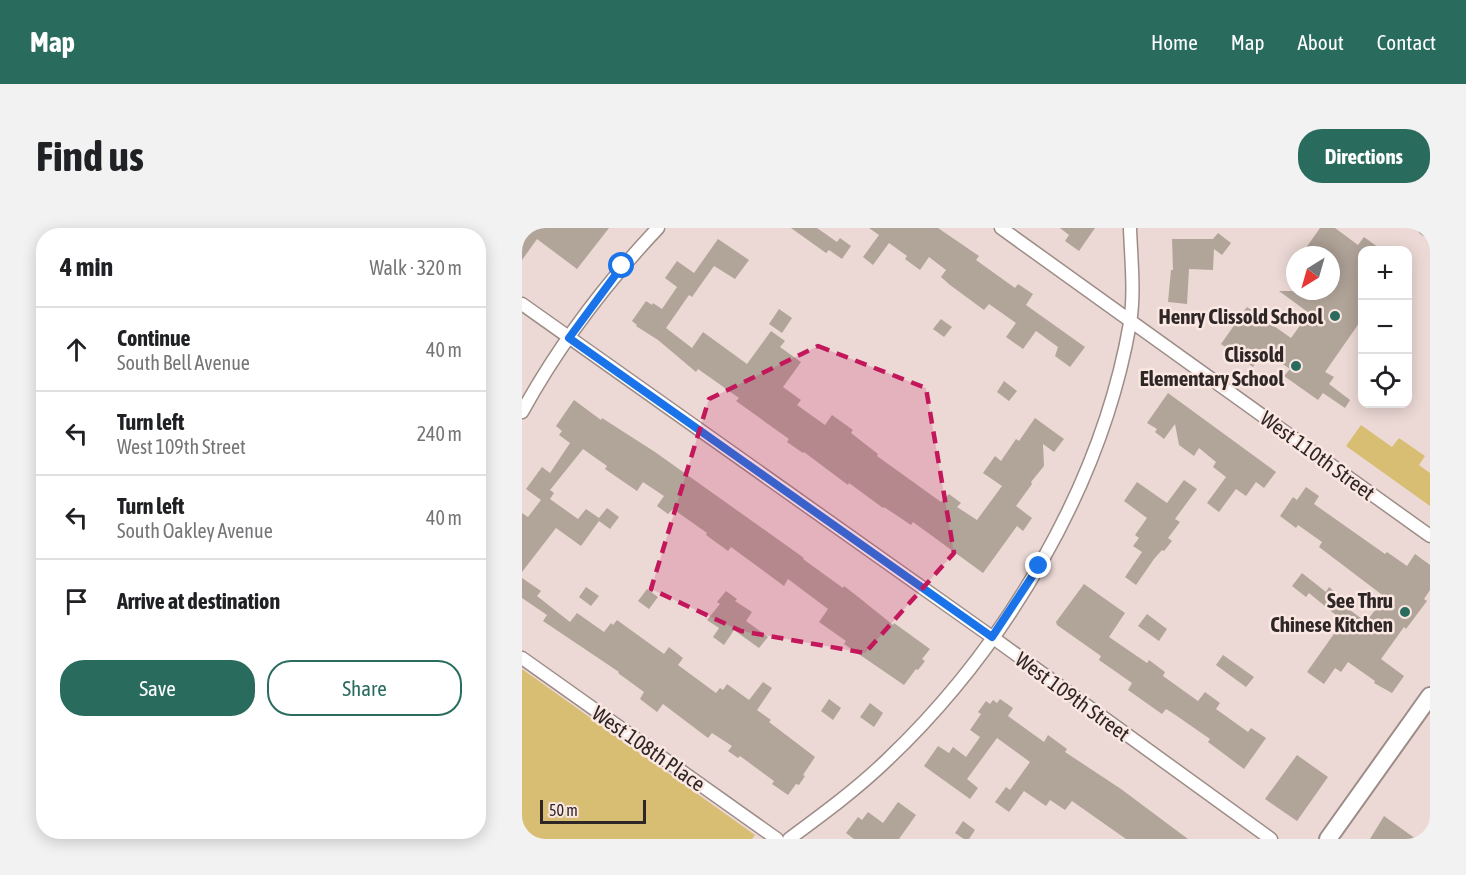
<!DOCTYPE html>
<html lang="en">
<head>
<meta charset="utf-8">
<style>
	body { margin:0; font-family:"Asap Condensed",sans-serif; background:#f2f2f2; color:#202124 }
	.controls { position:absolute; right:18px; top:18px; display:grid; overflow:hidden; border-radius:12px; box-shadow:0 3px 15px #0003 }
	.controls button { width:54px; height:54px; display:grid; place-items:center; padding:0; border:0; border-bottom:2px solid #e0e0e0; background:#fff; color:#202124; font:30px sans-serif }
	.compass { position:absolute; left:764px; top:18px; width:54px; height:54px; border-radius:50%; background:#fff; box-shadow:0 3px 15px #0003; rotate:217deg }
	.scale { position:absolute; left:18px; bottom:15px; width:106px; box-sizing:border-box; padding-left:6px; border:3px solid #2e2726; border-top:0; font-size:16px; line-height:21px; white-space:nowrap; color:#2e2726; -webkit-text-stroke:4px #fae7e2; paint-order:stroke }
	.stop { position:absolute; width:18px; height:18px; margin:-14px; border:4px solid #1a73e8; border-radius:50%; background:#fff }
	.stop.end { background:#1a73e8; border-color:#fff; box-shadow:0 2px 6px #0008 }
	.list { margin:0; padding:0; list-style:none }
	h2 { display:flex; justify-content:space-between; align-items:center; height:78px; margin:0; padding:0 24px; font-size:26px }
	h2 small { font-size:20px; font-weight:400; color:#757577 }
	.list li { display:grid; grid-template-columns:39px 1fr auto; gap:18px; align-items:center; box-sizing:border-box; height:84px; padding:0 24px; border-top:2px solid #e0e0e0 }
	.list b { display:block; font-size:22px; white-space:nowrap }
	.list p { margin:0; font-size:20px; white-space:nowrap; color:#757577 }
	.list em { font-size:20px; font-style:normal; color:#757577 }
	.actions { display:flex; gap:12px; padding:18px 24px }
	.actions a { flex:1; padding:14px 0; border:2px solid #296c5e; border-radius:24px; text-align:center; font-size:21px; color:#296c5e }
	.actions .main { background:#296c5e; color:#fff }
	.icon { flex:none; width:33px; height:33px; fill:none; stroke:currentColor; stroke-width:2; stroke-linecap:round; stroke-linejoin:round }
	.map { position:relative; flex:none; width:908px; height:611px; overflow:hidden; border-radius:24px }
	header { display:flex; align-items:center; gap:36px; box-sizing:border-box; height:84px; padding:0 30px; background:#296c5e; color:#fff }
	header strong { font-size:28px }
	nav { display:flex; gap:33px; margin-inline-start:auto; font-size:21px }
	.intro { display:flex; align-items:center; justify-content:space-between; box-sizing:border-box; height:144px; padding:0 36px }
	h1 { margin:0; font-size:42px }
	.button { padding:15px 27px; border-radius:24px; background:#296c5e; color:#fff; font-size:21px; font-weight:700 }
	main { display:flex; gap:36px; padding:0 36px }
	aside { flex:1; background:#fff; border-radius:24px; box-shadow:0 3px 15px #0003 }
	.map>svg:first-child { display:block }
</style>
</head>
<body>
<header>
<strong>Map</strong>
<nav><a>Home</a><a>Map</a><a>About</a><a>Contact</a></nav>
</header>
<div class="intro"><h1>Find us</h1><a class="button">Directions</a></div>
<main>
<aside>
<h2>4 min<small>Walk · 320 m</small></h2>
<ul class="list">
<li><svg class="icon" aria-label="ahead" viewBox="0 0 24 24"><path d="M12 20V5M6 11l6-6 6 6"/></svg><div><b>Continue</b><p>South Bell Avenue</p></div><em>40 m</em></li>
<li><svg class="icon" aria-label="left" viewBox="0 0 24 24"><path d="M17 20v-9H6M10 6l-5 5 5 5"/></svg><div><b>Turn left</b><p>West 109th Street</p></div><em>240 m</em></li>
<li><svg class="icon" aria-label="left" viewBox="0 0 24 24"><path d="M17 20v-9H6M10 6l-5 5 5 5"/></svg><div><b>Turn left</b><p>South Oakley Avenue</p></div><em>40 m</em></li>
<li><svg class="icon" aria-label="arrive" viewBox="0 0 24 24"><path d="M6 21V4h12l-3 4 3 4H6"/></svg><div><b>Arrive at destination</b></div></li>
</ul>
<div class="actions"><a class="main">Save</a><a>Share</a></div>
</aside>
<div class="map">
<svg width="908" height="611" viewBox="0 0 908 611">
	<rect width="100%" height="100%" fill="#ecd9d5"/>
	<path fill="#d8be73" d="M 839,197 L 870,219 L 877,210 L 903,228 L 897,237 L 908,245 L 908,278 L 824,218 Z
		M 0,441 L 233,607 L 230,611 L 0,611 Z"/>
	<path fill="#b1a499" d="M 0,0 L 87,0 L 55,41 L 15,11 L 0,32 Z
		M 269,0 L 295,0 L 315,14 L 318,10 L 329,18 L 320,31 L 307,22 L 304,25 Z
		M 347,0 L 416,0 L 457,28 L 454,32 L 493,60 L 496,56 L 511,66 L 504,77 L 563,119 L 548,139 L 533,128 L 536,119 L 514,103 L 501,121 L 484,109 L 494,95 L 467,76 L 462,82 L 428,57 L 419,49 L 424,42 L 407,29 L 398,42 L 383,31 L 385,28 L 367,15 L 351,37 L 341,29 L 357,7 Z
		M 538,0 L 573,0 L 557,23 L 543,13 L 547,7 Z
		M 798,0 L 813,0 L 836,17 L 842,9 L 860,22 L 840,22 L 840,91 L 803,144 L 812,149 L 807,156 L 828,172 L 823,180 L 801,165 L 796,172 L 762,148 L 768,141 L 742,123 L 731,139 L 699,116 L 725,79 L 769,110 L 787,85 L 757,63 L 809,63 L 809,55 L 814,47 L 809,44 L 809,27 L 779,27 Z
		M 696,5 L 709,15 L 700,27 L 692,21 L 691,42 L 667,41 L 665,76 L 646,74 L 649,42 L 651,42 L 650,11 L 691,11 Z
		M 196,11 L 227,32 L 213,51 L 192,38 L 170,69 L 167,67 L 144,100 L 170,120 L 181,104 L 225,136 L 249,103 L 263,113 L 258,119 L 279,134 L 261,159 L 279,172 L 275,177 L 303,197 L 310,187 L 331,202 L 329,205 L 356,226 L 355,228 L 419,274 L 427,266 L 439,275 L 435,279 L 455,292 L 480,258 L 461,245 L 473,228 L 479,233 L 494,211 L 497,213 L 513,190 L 542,211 L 532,224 L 521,216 L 522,238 L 509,254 L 510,256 L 494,278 L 510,290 L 501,303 L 495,298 L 461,345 L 391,294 L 389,297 L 362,279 L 361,280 L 327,255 L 326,257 L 282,224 L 281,225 L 265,214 L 267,211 L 214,173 L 217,170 L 176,141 L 174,144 L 136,112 L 114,98 L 115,97 L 110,93 L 124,73 L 130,77 L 131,75 L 140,81 L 155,59 L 143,50 L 155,33 L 172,45 Z
		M 257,81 L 270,90 L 260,105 L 247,96 Z
		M 419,91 L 430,99 L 422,109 L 411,101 Z
		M 482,153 L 495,163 L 487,173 L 475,164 Z
		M 646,165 L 754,244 L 742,260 L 734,254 L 724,268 L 714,261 L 697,284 L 685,275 L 704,249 L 691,239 L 694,234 L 677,220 L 672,228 L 657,217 L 653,196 L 642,211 L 633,204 L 635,201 L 625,195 Z
		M 52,172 L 79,192 L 80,190 L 133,224 L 282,330 L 281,331 L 321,360 L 322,358 L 335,368 L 371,397 L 372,395 L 408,421 L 400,431 L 403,433 L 396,442 L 394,441 L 382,457 L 322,416 L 324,413 L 297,394 L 306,381 L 266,351 L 262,358 L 209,319 L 206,323 L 184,307 L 185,305 L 151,281 L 146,286 L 135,278 L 142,268 L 121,254 L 115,263 L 83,241 L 85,238 L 61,221 L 28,262 L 32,265 L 28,271 L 56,291 L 64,281 L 77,290 L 85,280 L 97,289 L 88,301 L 77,293 L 59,318 L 34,300 L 0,344 L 0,285 L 6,289 L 19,272 L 4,261 L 20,239 L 28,245 L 48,215 L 37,207 L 40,203 L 34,198 Z
		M 662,252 L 675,261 L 653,291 L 658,294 L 646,310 L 650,313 L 642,323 L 640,322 L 632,331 L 614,357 L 603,349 L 620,324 L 611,318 L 617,310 L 613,307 L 625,290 L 602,273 L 615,254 L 645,275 Z
		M 784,259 L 797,268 L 792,276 L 863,326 L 865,324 L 885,338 L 893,326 L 908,337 L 908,362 L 902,371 L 905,373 L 884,401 L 882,399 L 859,431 L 882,448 L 870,465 L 852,455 L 853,453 L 826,434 L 819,444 L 813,440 L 802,456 L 785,444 L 821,393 L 787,365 L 784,369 L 770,358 L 780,345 L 804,364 L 807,359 L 819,369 L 816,373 L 844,394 L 863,369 L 797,319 L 800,314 L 776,297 L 774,300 L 758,288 L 771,269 L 775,272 Z
		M 0,350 L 19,363 L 15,368 L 48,394 L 55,385 L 82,404 L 89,395 L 91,397 L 95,392 L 142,426 L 147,419 L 161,430 L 156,437 L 194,465 L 198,460 L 201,462 L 205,456 L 227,472 L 241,454 L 250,460 L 235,482 L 249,492 L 247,494 L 293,529 L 281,547 L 283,548 L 277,557 L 274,556 L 266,567 L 250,556 L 252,553 L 218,528 L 216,530 L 206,523 L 210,518 L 190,505 L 186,510 L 141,476 L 135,484 L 118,471 L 122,464 L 96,445 L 97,444 L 21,393 L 25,387 L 0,370 Z
		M 562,356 L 603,385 L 587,409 L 625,435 L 627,432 L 643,444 L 641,448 L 676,473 L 683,464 L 698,475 L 694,481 L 726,504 L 729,500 L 744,510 L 722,541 L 686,514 L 688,511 L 652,486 L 644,481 L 640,486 L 606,462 L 610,455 L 577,432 L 579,428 L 535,397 L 534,394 Z
		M 64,359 L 77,368 L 69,378 L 57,369 Z
		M 125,361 L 136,369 L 127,381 L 116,373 Z
		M 204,363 L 215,371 L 213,373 L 230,384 L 224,393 L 246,409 L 237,420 L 212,402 L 202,417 L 191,409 L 197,400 L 185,392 L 198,376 L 195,374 Z
		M 625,386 L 645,401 L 637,413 L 616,398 Z
		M 701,427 L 732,449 L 724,459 L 694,437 Z
		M 307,471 L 319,480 L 311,492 L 299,483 Z
		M 478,471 L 491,480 L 486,488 L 522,514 L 526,507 L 545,521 L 543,524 L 599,561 L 666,611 L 604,611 L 550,573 L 543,582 L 528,572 L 524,578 L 502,563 L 487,584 L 473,574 L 484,559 L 488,562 L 508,534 L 475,510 L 445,551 L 456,560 L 448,571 L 402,538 L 416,518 L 427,525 L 431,519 L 444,529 L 458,509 L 448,502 L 459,486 L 456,484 L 464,473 L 468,476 L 471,472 L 475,475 Z
		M 348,475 L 361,485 L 352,499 L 338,489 Z
		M 775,527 L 806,549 L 775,593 L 743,571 Z
		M 376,574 L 394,587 L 377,611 L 332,611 L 324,605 L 336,589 L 340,592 L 346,584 L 361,595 Z
		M 862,588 L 894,611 L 848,611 Z
		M 441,593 L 453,602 L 447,611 L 442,611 L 433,605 Z"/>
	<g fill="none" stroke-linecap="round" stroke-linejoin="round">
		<defs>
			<path id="street" d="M 479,0 L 908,308
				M 903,0 L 908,3
				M 0,76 L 470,409 L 749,611
				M 0,184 C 37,117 84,55 136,0
				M 0,430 L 255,611
				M 267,611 C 301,586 335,561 365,532 C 484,419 580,257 608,95 C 613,65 609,31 608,0"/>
			<path id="secondary" d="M 806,611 L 908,468"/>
		</defs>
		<use href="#street" stroke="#9d8c87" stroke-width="15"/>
		<use href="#secondary" stroke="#9d8c87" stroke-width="20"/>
		<use href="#street" stroke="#fff" stroke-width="12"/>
		<use href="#secondary" stroke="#fff" stroke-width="16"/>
	</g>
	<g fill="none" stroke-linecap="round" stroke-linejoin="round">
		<path stroke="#1a73e8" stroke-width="8" d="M 100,38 L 47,110 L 470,409 L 517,338"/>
	</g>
	<path fill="#c2185b" fill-opacity="0.2" stroke="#c2185b" stroke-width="4.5" stroke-dasharray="12 8" stroke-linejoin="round" d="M 296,118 L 404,160 L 432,325 L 343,425 L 219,403 L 129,361 L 187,171 Z"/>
	<g fill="#296c5e" stroke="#fae7e2" stroke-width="2">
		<circle cx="813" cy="88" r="6"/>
		<circle cx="774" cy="138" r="6"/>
		<circle cx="883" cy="384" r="6"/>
	</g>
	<g text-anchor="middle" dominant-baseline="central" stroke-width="5" stroke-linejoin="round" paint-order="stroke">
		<g font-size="21" font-weight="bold" fill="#2e2726" stroke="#fae7e2" text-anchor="end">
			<text x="801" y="88">Henry Clissold School</text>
			<text x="762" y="126">Clissold<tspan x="762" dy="24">Elementary School</tspan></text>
			<text x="871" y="372">See Thru<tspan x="871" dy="24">Chinese Kitchen</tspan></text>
		</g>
		<g font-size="21" fill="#2e2726" stroke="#fae7e2">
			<text transform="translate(796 227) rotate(36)">West 110th Street</text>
			<text transform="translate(551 468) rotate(36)">West 109th Street</text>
			<text transform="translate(127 520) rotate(35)">West 108th Place</text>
		</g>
	</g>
</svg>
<div class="controls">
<button>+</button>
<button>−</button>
<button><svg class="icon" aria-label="locate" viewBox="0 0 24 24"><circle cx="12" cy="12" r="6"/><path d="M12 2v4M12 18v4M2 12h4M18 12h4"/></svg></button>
</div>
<svg class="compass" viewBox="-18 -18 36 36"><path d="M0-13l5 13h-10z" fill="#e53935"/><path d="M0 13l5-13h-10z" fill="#757577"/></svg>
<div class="scale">50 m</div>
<div class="stop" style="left:100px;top:38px"></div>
<div class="stop end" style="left:517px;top:338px"></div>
</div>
</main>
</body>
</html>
